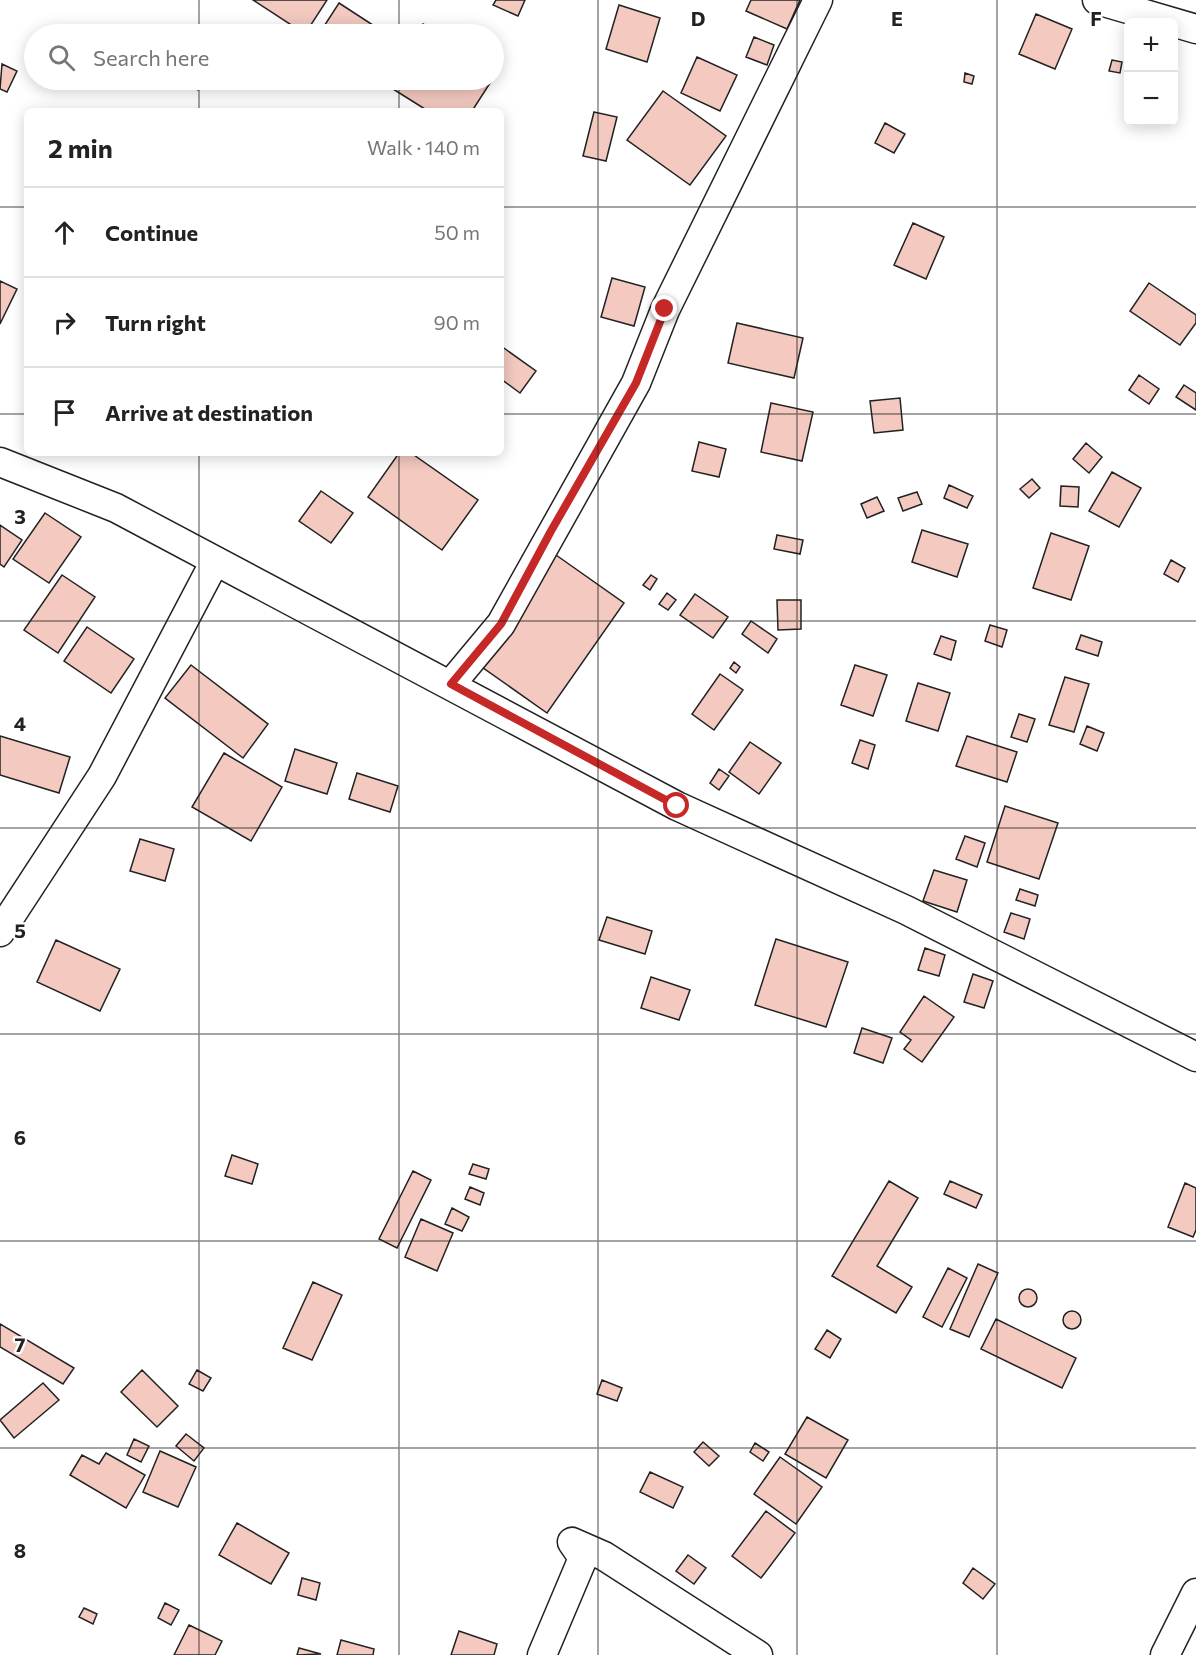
<!DOCTYPE html>
<html lang="en">
<head>
<meta charset="utf-8">
<style>
	body { margin:0; font-family:Commissioner,sans-serif; background:#f2f2f2; color:#222 }
	.controls { position:absolute; right:18px; top:18px; display:grid; overflow:hidden; border-radius:9px; box-shadow:0 3px 15px #0003 }
	.controls button { width:54px; height:54px; display:grid; place-items:center; padding:0; border:0; border-bottom:2px solid #e0e0e0; background:#fff; color:#222; font:30px sans-serif }
	.stop { position:absolute; width:18px; height:18px; margin:-14px; border:4px solid #c62828; border-radius:50%; background:#fff }
	.stop.end { background:#c62828; border-color:#fff; box-shadow:0 2px 6px #0008 }
	.list { margin:0; padding:0; list-style:none }
	h2 { display:flex; justify-content:space-between; align-items:center; height:78px; margin:0; padding:0 24px; font-size:26px }
	h2 small { font-size:20px; font-weight:400; color:#767676 }
	.list li { display:grid; grid-template-columns:39px 1fr auto; gap:18px; align-items:center; box-sizing:border-box; height:90px; padding:0 24px; border-top:2px solid #e0e0e0 }
	.list b { display:block; font-size:22px; white-space:nowrap }
	.list em { font-size:20px; font-style:normal; color:#767676 }
	.icon { flex:none; width:33px; height:33px; fill:none; stroke:currentColor; stroke-width:2; stroke-linecap:round; stroke-linejoin:round }
	.map { position:relative; flex:none; width:1196px; height:1655px; overflow:hidden }
	.search { position:absolute; background:#fff; box-shadow:0 3px 15px #0003; left:24px; top:24px; width:480px; height:66px; display:flex; align-items:center; gap:15px; box-sizing:border-box; padding:0 21px; border-radius:33px; color:#767676; font-size:22px }
	.panel { position:absolute; background:#fff; box-shadow:0 3px 15px #0003; left:24px; top:108px; width:480px; height:348px; border-radius:9px }
	.map>svg:first-child { display:block }
</style>
</head>
<body>
<div class="map">
<svg width="1196" height="1655" viewBox="0 0 1196 1655">
	<rect width="100%" height="100%" fill="#fff"/>
	<path fill="#f3c9c0" stroke="#222" stroke-width="1.5" d="M 253,0 L 327,0 L 305,34 Z
		M 496,0 L 525,0 L 518,16 L 493,5 Z
		M 751,0 L 800,0 L 787,29 L 746,11 Z
		M 339,3 L 379,29 L 376,34 L 319,34 Z
		M 619,5 L 660,18 L 647,62 L 606,49 Z
		M 1036,14 L 1072,29 L 1055,69 L 1019,54 Z
		M 423,24 L 439,34 L 416,34 Z
		M 754,37 L 774,45 L 767,65 L 746,57 Z
		M 697,57 L 737,75 L 720,111 L 681,93 Z
		M 1112,60 L 1122,62 L 1120,73 L 1109,71 Z
		M 2,64 L 17,71 L 7,92 L 0,89 Z
		M 965,73 L 974,76 L 972,84 L 964,82 Z
		M 184,80 L 206,80 L 198,90 Z
		M 388,80 L 492,80 L 472,111 L 428,111 L 385,84 Z
		M 663,91 L 726,136 L 690,185 L 627,140 Z
		M 594,112 L 617,117 L 606,161 L 583,156 Z
		M 885,123 L 905,134 L 894,153 L 875,143 Z
		M 913,223 L 944,237 L 926,279 L 894,265 Z
		M 612,278 L 645,287 L 634,326 L 601,317 Z
		M 0,281 L 17,289 L 0,324 Z
		M 1149,283 L 1196,315 L 1196,323 L 1180,345 L 1130,311 Z
		M 737,323 L 803,338 L 794,378 L 728,363 Z
		M 501,346 L 536,371 L 520,393 L 501,379 Z
		M 1139,375 L 1159,389 L 1149,404 L 1129,390 Z
		M 1184,385 L 1196,393 L 1196,410 L 1176,397 Z
		M 900,398 L 903,430 L 874,433 L 870,401 Z
		M 771,403 L 813,412 L 802,461 L 761,452 Z
		M 699,442 L 726,449 L 719,477 L 692,471 Z
		M 1086,443 L 1102,457 L 1089,473 L 1073,459 Z
		M 399,453 L 411,453 L 478,500 L 442,550 L 368,497 Z
		M 1112,472 L 1141,488 L 1119,527 L 1089,511 Z
		M 1032,479 L 1040,488 L 1029,498 L 1020,489 Z
		M 949,485 L 973,496 L 967,508 L 944,498 Z
		M 1061,486 L 1079,487 L 1078,507 L 1060,506 Z
		M 321,491 L 353,513 L 331,543 L 299,521 Z
		M 917,492 L 922,504 L 903,511 L 898,498 Z
		M 877,497 L 884,511 L 867,518 L 861,504 Z
		M 45,513 L 81,537 L 49,583 L 13,559 Z
		M 0,525 L 22,540 L 4,567 L 0,564 Z
		M 922,530 L 968,544 L 957,577 L 912,562 Z
		M 1051,533 L 1089,546 L 1071,600 L 1033,588 Z
		M 777,535 L 803,540 L 800,554 L 774,549 Z
		M 556,555 L 624,603 L 547,713 L 479,665 Z
		M 1171,560 L 1185,568 L 1178,582 L 1164,574 Z
		M 62,575 L 95,597 L 58,653 L 24,630 Z
		M 651,575 L 657,579 L 650,590 L 643,585 Z
		M 667,593 L 676,600 L 668,610 L 659,604 Z
		M 695,594 L 728,617 L 713,638 L 680,615 Z
		M 777,600 L 801,600 L 801,629 L 778,630 Z
		M 751,621 L 777,639 L 768,653 L 742,634 Z
		M 990,625 L 1007,630 L 1002,647 L 985,641 Z
		M 87,627 L 134,659 L 111,693 L 64,661 Z
		M 1081,635 L 1102,642 L 1098,656 L 1076,649 Z
		M 941,636 L 956,641 L 951,660 L 934,654 Z
		M 734,662 L 740,667 L 736,673 L 730,668 Z
		M 191,665 L 268,724 L 243,758 L 165,698 Z
		M 855,665 L 887,675 L 873,716 L 841,705 Z
		M 720,674 L 743,690 L 714,730 L 692,714 Z
		M 1065,677 L 1089,684 L 1074,732 L 1049,725 Z
		M 918,683 L 950,693 L 938,731 L 906,721 Z
		M 1019,714 L 1035,719 L 1027,742 L 1011,737 Z
		M 1087,726 L 1104,733 L 1097,751 L 1080,744 Z
		M 0,736 L 70,757 L 59,793 L 0,775 Z
		M 967,736 L 1017,752 L 1007,782 L 956,766 Z
		M 860,740 L 875,745 L 868,769 L 852,763 Z
		M 750,742 L 781,763 L 759,794 L 729,772 Z
		M 295,749 L 337,763 L 327,794 L 285,781 Z
		M 224,753 L 282,787 L 251,841 L 192,807 Z
		M 719,769 L 729,776 L 719,790 L 710,783 Z
		M 357,773 L 398,786 L 390,812 L 349,799 Z
		M 1005,806 L 1058,823 L 1039,879 L 987,862 Z
		M 965,836 L 985,843 L 977,867 L 956,859 Z
		M 140,839 L 174,849 L 165,881 L 130,871 Z
		M 934,870 L 967,880 L 957,912 L 923,901 Z
		M 1020,889 L 1038,895 L 1035,906 L 1016,900 Z
		M 1011,913 L 1030,919 L 1024,939 L 1004,932 Z
		M 607,917 L 652,931 L 645,954 L 599,940 Z
		M 776,939 L 848,962 L 826,1027 L 755,1005 Z
		M 56,940 L 120,969 L 100,1011 L 37,982 Z
		M 925,948 L 945,955 L 939,976 L 918,970 Z
		M 973,974 L 993,981 L 984,1008 L 964,1002 Z
		M 651,977 L 690,990 L 679,1020 L 641,1008 Z
		M 924,996 L 954,1017 L 922,1062 L 904,1049 L 911,1040 L 900,1032 Z
		M 862,1028 L 892,1038 L 883,1063 L 854,1053 Z
		M 232,1155 L 258,1164 L 252,1184 L 225,1176 Z
		M 473,1164 L 489,1169 L 486,1179 L 469,1174 Z
		M 413,1171 L 431,1180 L 397,1248 L 379,1239 Z
		M 889,1181 L 918,1198 L 877,1266 L 912,1287 L 896,1313 L 832,1276 Z
		M 950,1181 L 982,1195 L 976,1208 L 944,1194 Z
		M 1185,1183 L 1196,1188 L 1196,1230 L 1193,1237 L 1168,1227 Z
		M 470,1187 L 484,1193 L 480,1205 L 465,1199 Z
		M 452,1208 L 469,1217 L 462,1231 L 445,1224 Z
		M 421,1219 L 453,1233 L 437,1271 L 405,1257 Z
		M 978,1264 L 998,1273 L 969,1337 L 950,1329 Z
		M 948,1268 L 967,1278 L 942,1327 L 923,1317 Z
		M 313,1282 L 342,1295 L 312,1360 L 283,1348 Z
		M1019 1298a9 9 0 1 1 18 0a9 9 0 1 1-18 0Z
		M1063 1320a9 9 0 1 1 18 0a9 9 0 1 1-18 0Z
		M 996,1319 L 1076,1358 L 1062,1388 L 981,1349 Z
		M 0,1324 L 74,1368 L 63,1384 L 0,1347 Z
		M 827,1330 L 841,1339 L 830,1358 L 815,1349 Z
		M 142,1370 L 178,1406 L 157,1427 L 121,1392 Z
		M 197,1370 L 211,1378 L 203,1391 L 189,1384 Z
		M 602,1380 L 622,1388 L 617,1401 L 597,1394 Z
		M 43,1383 L 59,1400 L 14,1438 L 0,1420 Z
		M 807,1417 L 848,1440 L 826,1478 L 785,1454 Z
		M 186,1434 L 204,1448 L 194,1461 L 176,1446 Z
		M 134,1439 L 149,1446 L 141,1462 L 127,1455 Z
		M 703,1442 L 719,1456 L 709,1466 L 694,1452 Z
		M 755,1443 L 769,1452 L 763,1461 L 750,1452 Z
		M 160,1451 L 196,1467 L 178,1507 L 143,1492 Z
		M 106,1453 L 145,1475 L 126,1508 L 70,1475 L 82,1455 L 99,1464 Z
		M 780,1457 L 822,1487 L 796,1524 L 754,1494 Z
		M 650,1472 L 683,1487 L 673,1508 L 640,1492 Z
		M 766,1511 L 795,1533 L 761,1578 L 732,1556 Z
		M 237,1523 L 289,1553 L 271,1584 L 219,1555 Z
		M 688,1555 L 706,1568 L 694,1584 L 676,1571 Z
		M 973,1568 L 995,1584 L 983,1599 L 963,1583 Z
		M 302,1578 L 320,1583 L 316,1600 L 298,1595 Z
		M 165,1603 L 179,1610 L 171,1625 L 158,1618 Z
		M 84,1608 L 97,1614 L 93,1624 L 79,1617 Z
		M 189,1625 L 222,1641 L 215,1655 L 174,1655 Z
		M 459,1631 L 497,1644 L 494,1655 L 451,1655 Z
		M 341,1640 L 374,1649 L 373,1655 L 337,1655 Z
		M 299,1648 L 321,1654 L 297,1655 Z"/>
	<g fill="none" stroke-linecap="round" stroke-linejoin="round">
		<defs>
			<path id="street" d="M 1097,0 L 1196,29
				M 0,462 L 116,508 L 677,806 L 906,910 L 1196,1057
				M 451,684 L 501,624 L 636,383 L 665,310 L 818,0
				M 0,932 L 102,776 L 215,561
				M 542,1655 L 583,1558 L 572,1542 L 604,1556 L 758,1655
				M 1165,1655 L 1196,1593"/>
		</defs>
		<use href="#street" stroke="#222" stroke-width="31"/>
		<use href="#street" stroke="#fff" stroke-width="28"/>
	</g>
	<g fill="none" stroke-linecap="round" stroke-linejoin="round">
		<path stroke="#c62828" stroke-width="8" d="M 665,309 L 636,383 L 551,531 L 501,624 L 451,684 L 677,806"/>
	</g>
	<path fill="none" stroke="#222" stroke-width="1.5" stroke-opacity="0.55" d="M 199,0 L 199,34M 399,0 L 399,34M 598,0 L 598,1655M 797,0 L 797,1655M 997,0 L 997,1655M 199,80 L 199,111M 399,80 L 399,111M 0,207 L 27,207M 501,207 L 1196,207M 0,414 L 27,414M 501,414 L 1196,414M 199,453 L 199,1655M 399,453 L 399,1655M 0,621 L 1196,621M 0,828 L 1196,828M 0,1034 L 1196,1034M 0,1241 L 1196,1241M 0,1448 L 1196,1448"/>
	<g font-size="20" text-anchor="middle" font-weight="bold" fill="#222" stroke="#fff" stroke-width="4.5" stroke-linejoin="round" paint-order="stroke">
		<text x="698" y="26">D</text>
		<text x="897" y="26">E</text>
		<text x="1096" y="26">F</text>
		<text x="20" y="524">3</text>
		<text x="20" y="731">4</text>
		<text x="20" y="938">5</text>
		<text x="20" y="1145">6</text>
		<text x="20" y="1352">7</text>
		<text x="20" y="1558">8</text>
	</g>
</svg>
<div class="controls">
<button>+</button>
<button>−</button>
</div>
<div class="stop" style="left:677px;top:806px"></div>
<div class="stop end" style="left:665px;top:309px"></div>
<div class="search"><svg class="icon" aria-label="search" viewBox="0 0 24 24"><circle cx="10" cy="10" r="6"/><path d="M15 15l6 6"/></svg>Search here</div>
<section class="panel">
<h2>2 min<small>Walk · 140 m</small></h2>
<ul class="list">
<li><svg class="icon" aria-label="ahead" viewBox="0 0 24 24"><path d="M12 20V5M6 11l6-6 6 6"/></svg><div><b>Continue</b></div><em>50 m</em></li>
<li><svg class="icon" aria-label="right" viewBox="0 0 24 24"><path d="M7 20v-9h11M14 6l5 5-5 5"/></svg><div><b>Turn right</b></div><em>90 m</em></li>
<li><svg class="icon" aria-label="arrive" viewBox="0 0 24 24"><path d="M6 21V4h12l-3 4 3 4H6"/></svg><div><b>Arrive at destination</b></div></li>
</ul>
</section>
</div>
</body>
</html>
